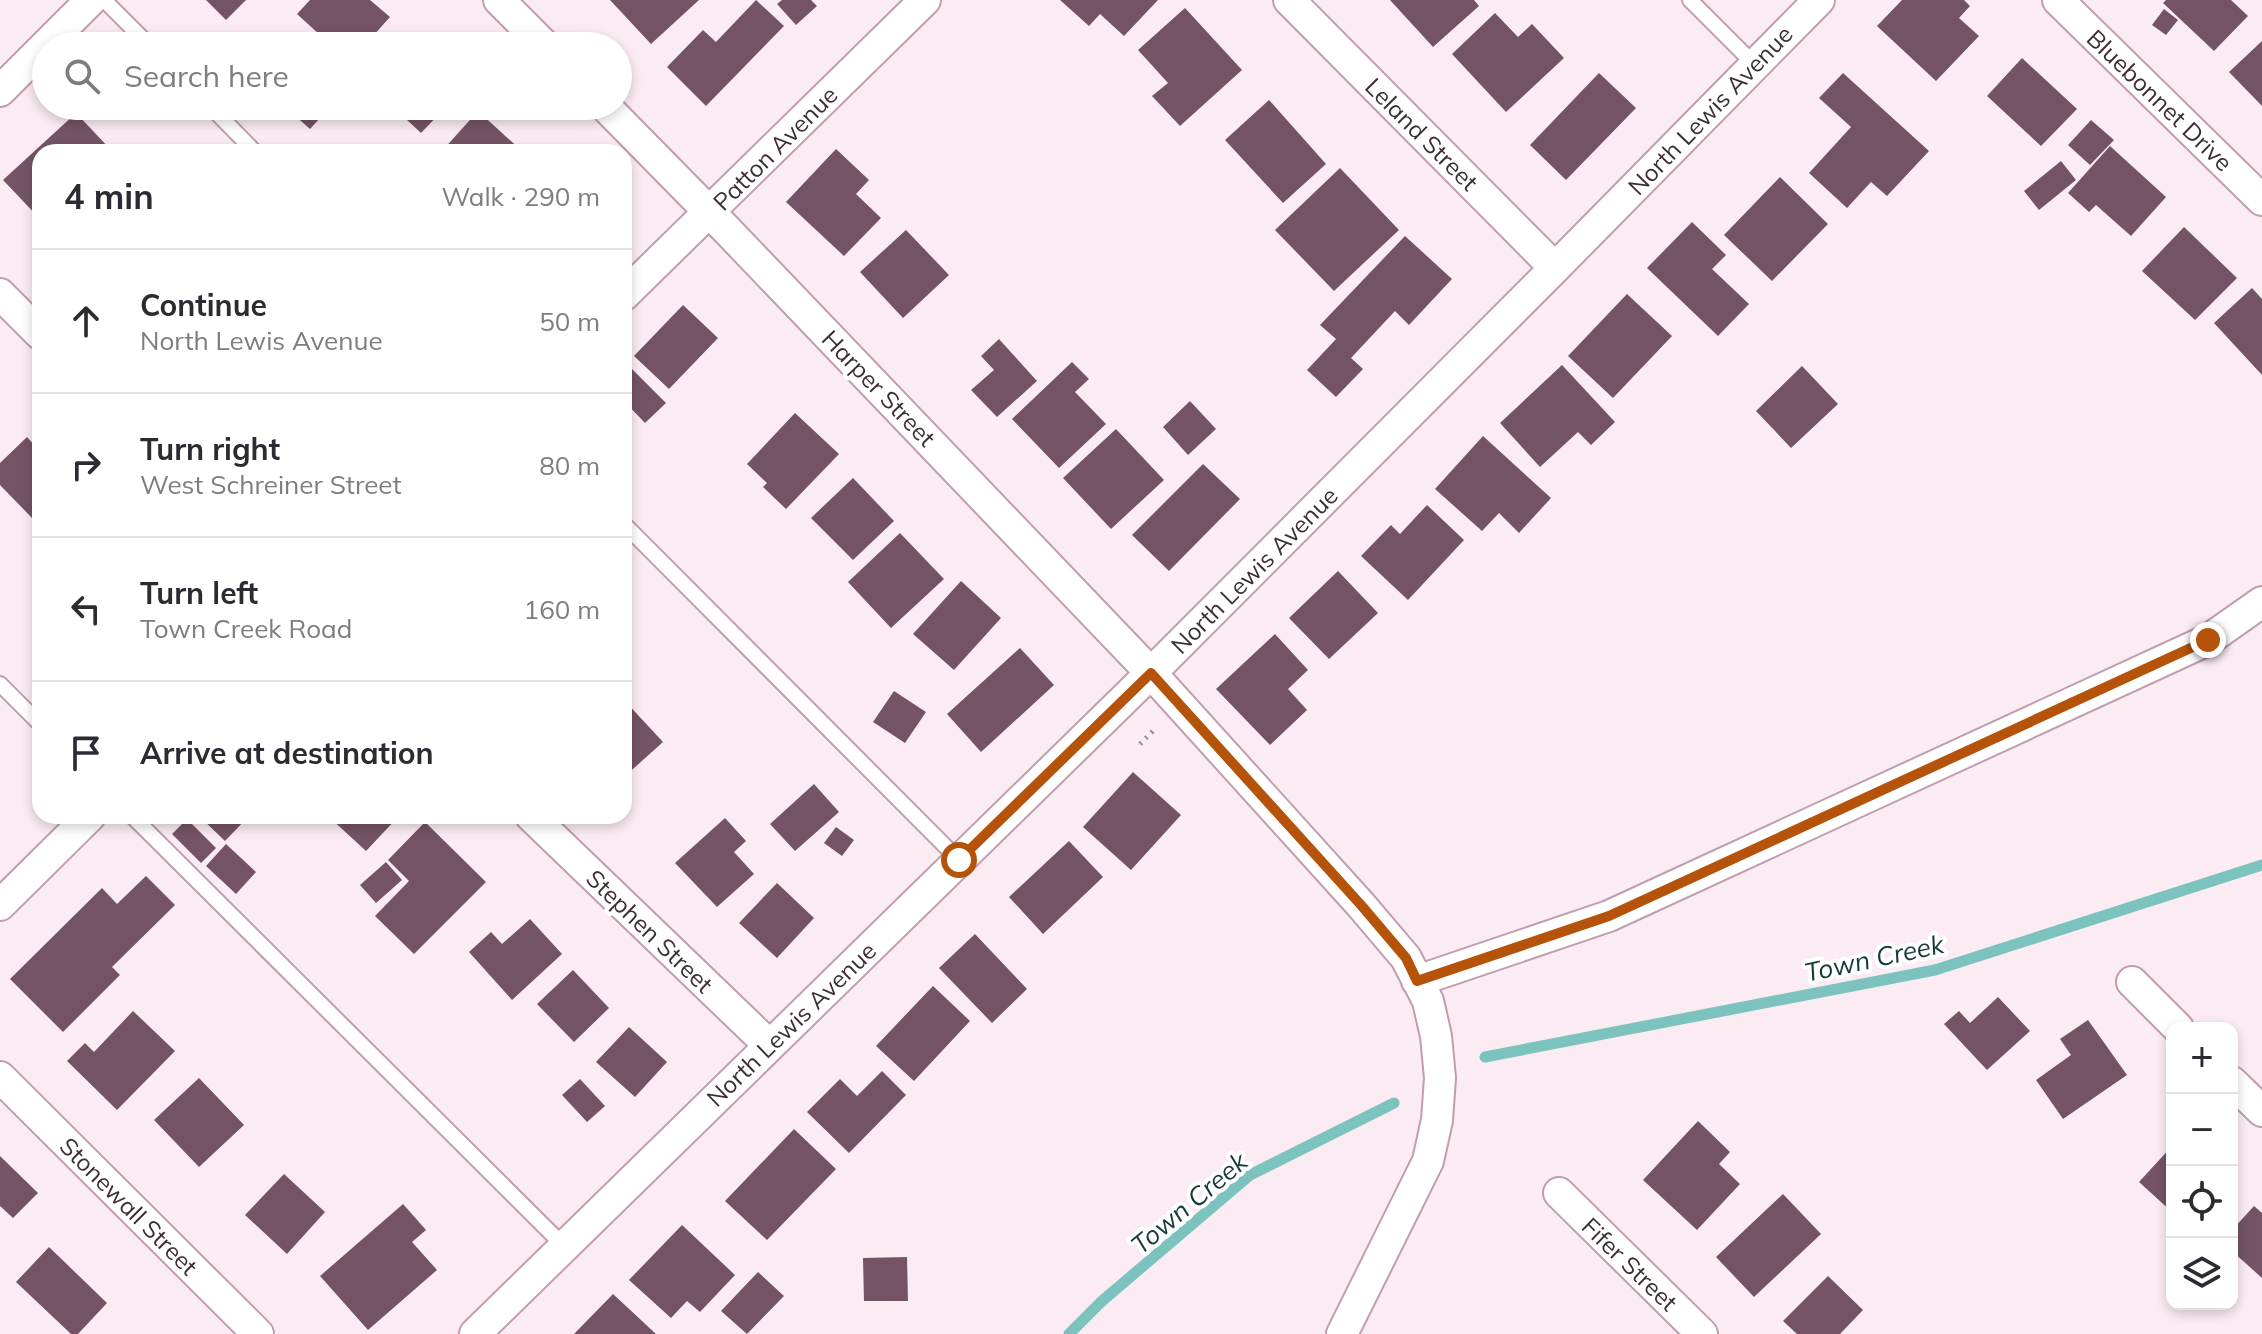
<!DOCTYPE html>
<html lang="en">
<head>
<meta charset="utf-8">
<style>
	body { margin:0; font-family:Mulish,sans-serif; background:#f7f7f7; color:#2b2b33 }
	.controls { position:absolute; right:24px; bottom:24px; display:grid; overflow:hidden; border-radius:16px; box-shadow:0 4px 12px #0003 }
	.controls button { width:72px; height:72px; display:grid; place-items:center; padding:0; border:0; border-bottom:2px solid #e1e1e2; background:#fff; color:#2b2b33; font:40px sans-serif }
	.stop { position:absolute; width:24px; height:24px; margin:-18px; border:6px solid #b45309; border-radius:50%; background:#fff }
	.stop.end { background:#b45309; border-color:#fff; box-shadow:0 2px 8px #0008 }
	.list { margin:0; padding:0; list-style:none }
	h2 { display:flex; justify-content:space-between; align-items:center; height:104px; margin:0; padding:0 32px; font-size:34px }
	h2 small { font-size:26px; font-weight:400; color:#7c7c81 }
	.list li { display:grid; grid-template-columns:52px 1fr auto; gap:24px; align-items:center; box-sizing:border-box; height:144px; padding:0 32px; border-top:2px solid #e1e1e2 }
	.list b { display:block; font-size:30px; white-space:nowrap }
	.list p { margin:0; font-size:26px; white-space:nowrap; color:#7c7c81 }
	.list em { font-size:26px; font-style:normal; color:#7c7c81 }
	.icon { flex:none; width:44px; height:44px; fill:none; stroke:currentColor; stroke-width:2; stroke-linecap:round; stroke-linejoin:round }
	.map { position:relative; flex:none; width:2262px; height:1334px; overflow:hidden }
	.search { position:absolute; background:#fff; box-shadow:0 4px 12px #0003; left:32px; top:32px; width:600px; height:88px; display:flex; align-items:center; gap:20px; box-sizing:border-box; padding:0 28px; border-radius:44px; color:#7c7c81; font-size:30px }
	.panel { position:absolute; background:#fff; box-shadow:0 4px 12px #0003; left:32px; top:144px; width:600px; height:680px; border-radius:24px }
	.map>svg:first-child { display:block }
</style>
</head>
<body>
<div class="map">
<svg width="2262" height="1334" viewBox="0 0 2262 1334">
	<rect width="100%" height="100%" fill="#fbecf3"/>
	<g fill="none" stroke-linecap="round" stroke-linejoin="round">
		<path stroke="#7cc3bf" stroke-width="11" d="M 1485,1057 L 1935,970 L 2262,865
			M 1069,1334 L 1102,1301 L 1250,1175 L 1394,1103"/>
	</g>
	<path fill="#745464" d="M 206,0 L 246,0 L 226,20 Z
		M 310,0 L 370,0 L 390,17 L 364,46 L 332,46 L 297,14 Z
		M 610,0 L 699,0 L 651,44 Z
		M 756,0 L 784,26 L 706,106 L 667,67 L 703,30 L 716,42 Z
		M 782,0 L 811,0 L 817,6 L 796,25 L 777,4 Z
		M 1060,0 L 1158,0 L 1124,36 L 1100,14 L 1089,26 Z
		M 1390,0 L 1474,0 L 1479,6 L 1433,47 Z
		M 1902,0 L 1964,0 L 1970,6 L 1959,18 L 1979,36 L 1936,81 L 1877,26 Z
		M 2166,0 L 2231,0 L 2248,16 L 2214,51 L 2163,3 Z
		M 1185,8 L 1242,70 L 1180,126 L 1152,96 L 1168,83 L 1138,50 Z
		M 2164,9 L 2178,20 L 2166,35 L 2152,25 Z
		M 1495,13 L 1518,37 L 1532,24 L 1564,58 L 1506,112 L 1452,54 Z
		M 2262,41 L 2262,106 L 2229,72 Z
		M 2022,58 L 2077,109 L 2041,146 L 1987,96 Z
		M 1599,73 L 1636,108 L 1566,180 L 1530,145 Z
		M 1843,73 L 1929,151 L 1887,196 L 1871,182 L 1847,208 L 1809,173 L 1851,127 L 1819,98 Z
		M 1269,100 L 1326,164 L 1283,203 L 1225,140 Z
		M 284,106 L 331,106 L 310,129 Z
		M 392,106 L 447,106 L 421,133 Z
		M 478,111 L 523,152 L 441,152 Z
		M 76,113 L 113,152 L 40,152 L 40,219 L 3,180 Z
		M 2091,120 L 2114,140 L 2090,165 L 2068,145 Z
		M 2110,146 L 2166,197 L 2131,236 L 2096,205 L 2089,212 L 2068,193 Z
		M 836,149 L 869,180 L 856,194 L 881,218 L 844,256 L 786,202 Z
		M 2061,161 L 2076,180 L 2039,210 L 2024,191 Z
		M 1340,168 L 1399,230 L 1334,291 L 1275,230 Z
		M 1780,177 L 1828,224 L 1772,281 L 1724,235 Z
		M 1692,222 L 1726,255 L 1712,269 L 1749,304 L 1718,336 L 1647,268 Z
		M 2184,227 L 2237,278 L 2195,320 L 2142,271 Z
		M 906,230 L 949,275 L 903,318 L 860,272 Z
		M 1405,236 L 1452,279 L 1409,325 L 1395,311 L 1351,358 L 1363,369 L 1336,397 L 1307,370 L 1336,339 L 1320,325 Z
		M 2252,288 L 2262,299 L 2262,375 L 2214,323 Z
		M 1627,294 L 1672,336 L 1613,398 L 1568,356 Z
		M 683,305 L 718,338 L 669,389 L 634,356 Z
		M 999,339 L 1037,381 L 997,417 L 971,390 L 994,370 L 981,356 Z
		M 624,361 L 666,403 L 645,423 L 624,401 Z
		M 1072,362 L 1089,379 L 1075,392 L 1106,424 L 1059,468 L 1012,419 Z
		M 1562,365 L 1615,422 L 1591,445 L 1578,432 L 1540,467 L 1500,423 Z
		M 1802,366 L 1838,404 L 1791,448 L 1756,411 Z
		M 1190,401 L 1216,429 L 1188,455 L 1163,427 Z
		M 795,413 L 839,454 L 786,509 L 763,487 L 767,483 L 747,464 Z
		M 1116,429 L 1164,480 L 1111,529 L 1063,478 Z
		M 1483,436 L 1551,498 L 1519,533 L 1499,513 L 1482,531 L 1435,489 Z
		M 27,437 L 40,451 L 40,513 L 33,519 L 0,485 L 0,463 Z
		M 1203,464 L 1240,499 L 1169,571 L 1132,535 Z
		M 853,478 L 894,521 L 853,560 L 811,518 Z
		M 1427,505 L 1464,540 L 1408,600 L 1361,556 L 1391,525 L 1400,534 Z
		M 900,533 L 944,579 L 891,628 L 848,582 Z
		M 1338,571 L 1378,613 L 1329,659 L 1289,618 Z
		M 961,581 L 1001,618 L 954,670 L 913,634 Z
		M 1275,634 L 1308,670 L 1288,689 L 1307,710 L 1270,745 L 1216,689 Z
		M 1020,648 L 1054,685 L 981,752 L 947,714 Z
		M 894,691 L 926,712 L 905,743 L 873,722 Z
		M 624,700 L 663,742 L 624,777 Z
		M 1133,772 L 1181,815 L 1131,870 L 1083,827 Z
		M 814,784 L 839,812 L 795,851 L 770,824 Z
		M 199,816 L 249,816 L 225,841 Z
		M 328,816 L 399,816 L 366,851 Z
		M 725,818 L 746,841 L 734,852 L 754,874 L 717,907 L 675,863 Z
		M 187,819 L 216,848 L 201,863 L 172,834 Z
		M 425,822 L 486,882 L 414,954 L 375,916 L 409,881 L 388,860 Z
		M 836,827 L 854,840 L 842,856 L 824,843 Z
		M 1069,841 L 1103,877 L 1043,934 L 1009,897 Z
		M 226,844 L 256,872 L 236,894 L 206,866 Z
		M 386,862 L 402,880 L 376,903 L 360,885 Z
		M 146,876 L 175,905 L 112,967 L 120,975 L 63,1032 L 10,979 L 102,888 L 117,904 Z
		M 777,883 L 814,918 L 777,958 L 739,923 Z
		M 530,919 L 562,954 L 512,1000 L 469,952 L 491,932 L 502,944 Z
		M 975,934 L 1027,989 L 992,1023 L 939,968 Z
		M 573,970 L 609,1008 L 574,1042 L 537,1004 Z
		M 933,986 L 970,1021 L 914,1081 L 876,1046 Z
		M 1998,997 L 2030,1031 L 1987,1070 L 1944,1024 L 1959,1011 L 1970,1023 Z
		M 133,1011 L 175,1051 L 117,1110 L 67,1061 L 85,1043 L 94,1052 Z
		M 2088,1020 L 2127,1075 L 2063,1119 L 2036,1080 L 2071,1055 L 2060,1039 Z
		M 629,1027 L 667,1062 L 635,1097 L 596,1062 Z
		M 882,1071 L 906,1095 L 849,1153 L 807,1112 L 840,1079 L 857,1096 Z
		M 199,1078 L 244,1125 L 199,1167 L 154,1120 Z
		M 580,1079 L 605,1106 L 587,1122 L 562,1095 Z
		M 1698,1121 L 1730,1152 L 1719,1164 L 1740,1184 L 1697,1230 L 1643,1180 Z
		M 794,1129 L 836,1169 L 767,1240 L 725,1201 Z
		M 2172,1146 L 2172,1212 L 2139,1182 Z
		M 0,1156 L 38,1193 L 13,1218 L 0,1206 Z
		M 284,1174 L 325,1212 L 287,1254 L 245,1215 Z
		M 1783,1194 L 1821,1234 L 1754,1297 L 1716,1257 Z
		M 403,1204 L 426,1230 L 412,1242 L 437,1270 L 368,1330 L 320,1276 Z
		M 2254,1206 L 2262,1213 L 2262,1278 L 2232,1251 L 2232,1230 Z
		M 682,1225 L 735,1275 L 700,1312 L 687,1301 L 671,1318 L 629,1280 Z
		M 49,1247 L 107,1303 L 78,1334 L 71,1334 L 16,1282 Z
		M 907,1257 L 908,1301 L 864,1301 L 863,1258 Z
		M 758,1272 L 784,1296 L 747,1334 L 721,1311 Z
		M 1828,1276 L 1863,1310 L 1840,1334 L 1797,1334 L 1783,1321 Z
		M 613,1294 L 656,1334 L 574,1334 Z"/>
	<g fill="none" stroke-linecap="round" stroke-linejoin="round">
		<defs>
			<path id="lane" d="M 104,0 L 150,46
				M 1690,0 L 1755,65
				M 210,106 L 255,152
				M 624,524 L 959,860
				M 0,684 L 40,724
				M 132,816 L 564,1246"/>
			<path id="street" d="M 499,0 L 545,46
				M 1289,0 L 1555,268
				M 2058,0 L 2262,200
				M 0,91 L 91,0
				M 605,106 L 725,228 L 1151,673 L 1361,905 L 1406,958 L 1428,1001 L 1436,1036 L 1440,1078 L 1437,1120 L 1428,1161 L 1342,1334
				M 0,294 L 40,334
				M 624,295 L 925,0
				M 531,816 L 769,1045
				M 0,905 L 90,816
				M 1417,981 L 1609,916 L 2208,640 L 2262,602
				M 2132,982 L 2178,1028
				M 0,1077 L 258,1334
				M 2232,1082 L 2262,1111
				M 1559,1193 L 1702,1334
				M 475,1334 L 1151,673 L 1555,268 L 1819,0"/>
		</defs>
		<use href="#lane" stroke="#c19dae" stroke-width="18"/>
		<use href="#street" stroke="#c19dae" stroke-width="34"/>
		<path stroke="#9b8c93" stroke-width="5" stroke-dasharray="2 6" stroke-linecap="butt" d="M 1140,744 L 1156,728"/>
		<use href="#lane" stroke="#fff" stroke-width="14"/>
		<use href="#street" stroke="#fff" stroke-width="30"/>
	</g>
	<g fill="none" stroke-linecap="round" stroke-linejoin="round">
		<path stroke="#b45309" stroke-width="10" d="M 959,860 L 1151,673 L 1361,905 L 1406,958 L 1417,981 L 1609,916 L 2208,640"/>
	</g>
	<g text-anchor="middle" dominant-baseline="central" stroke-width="8" stroke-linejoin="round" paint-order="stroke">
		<g font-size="24" fill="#3d2e35" stroke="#fff">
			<text transform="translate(2160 100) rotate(44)">Bluebonnet Drive</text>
			<text transform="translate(1710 110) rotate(-46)">North Lewis Avenue</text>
			<text transform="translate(1422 134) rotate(45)">Leland Street</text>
			<text transform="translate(775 148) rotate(-45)">Patton Avenue</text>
			<text transform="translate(879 388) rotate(46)">Harper Street</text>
			<text transform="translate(1254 570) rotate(-45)">North Lewis Avenue</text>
			<text transform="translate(650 931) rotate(44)">Stephen Street</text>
			<text transform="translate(791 1024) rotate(-44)">North Lewis Avenue</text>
			<text transform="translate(129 1206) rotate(45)">Stonewall Street</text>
			<text transform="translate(1630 1264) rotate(44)">Fifer Street</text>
		</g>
		<g font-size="26" font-style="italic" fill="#163a38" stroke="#fff">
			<text transform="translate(1874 958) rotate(-12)">Town Creek</text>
			<text transform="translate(1189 1203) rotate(-40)">Town Creek</text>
		</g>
	</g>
</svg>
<div class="controls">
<button>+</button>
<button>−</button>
<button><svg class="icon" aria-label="locate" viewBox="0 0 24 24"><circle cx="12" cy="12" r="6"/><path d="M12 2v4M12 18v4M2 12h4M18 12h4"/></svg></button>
<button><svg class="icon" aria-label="layers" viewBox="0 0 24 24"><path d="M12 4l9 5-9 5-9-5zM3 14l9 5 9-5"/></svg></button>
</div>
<div class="stop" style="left:959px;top:860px"></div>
<div class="stop end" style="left:2208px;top:640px"></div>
<div class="search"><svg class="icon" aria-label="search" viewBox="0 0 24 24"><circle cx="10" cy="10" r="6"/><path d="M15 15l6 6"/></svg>Search here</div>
<section class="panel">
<h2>4 min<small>Walk · 290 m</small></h2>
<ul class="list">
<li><svg class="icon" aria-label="ahead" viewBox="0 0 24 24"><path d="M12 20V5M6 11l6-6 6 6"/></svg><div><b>Continue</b><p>North Lewis Avenue</p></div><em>50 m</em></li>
<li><svg class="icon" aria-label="right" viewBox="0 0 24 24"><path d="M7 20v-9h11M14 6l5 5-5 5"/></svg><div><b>Turn right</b><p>West Schreiner Street</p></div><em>80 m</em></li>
<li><svg class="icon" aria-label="left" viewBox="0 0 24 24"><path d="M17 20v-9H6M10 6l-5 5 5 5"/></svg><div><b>Turn left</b><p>Town Creek Road</p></div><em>160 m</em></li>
<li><svg class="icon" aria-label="arrive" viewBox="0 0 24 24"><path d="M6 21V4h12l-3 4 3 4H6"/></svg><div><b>Arrive at destination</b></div></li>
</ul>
</section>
</div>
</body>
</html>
